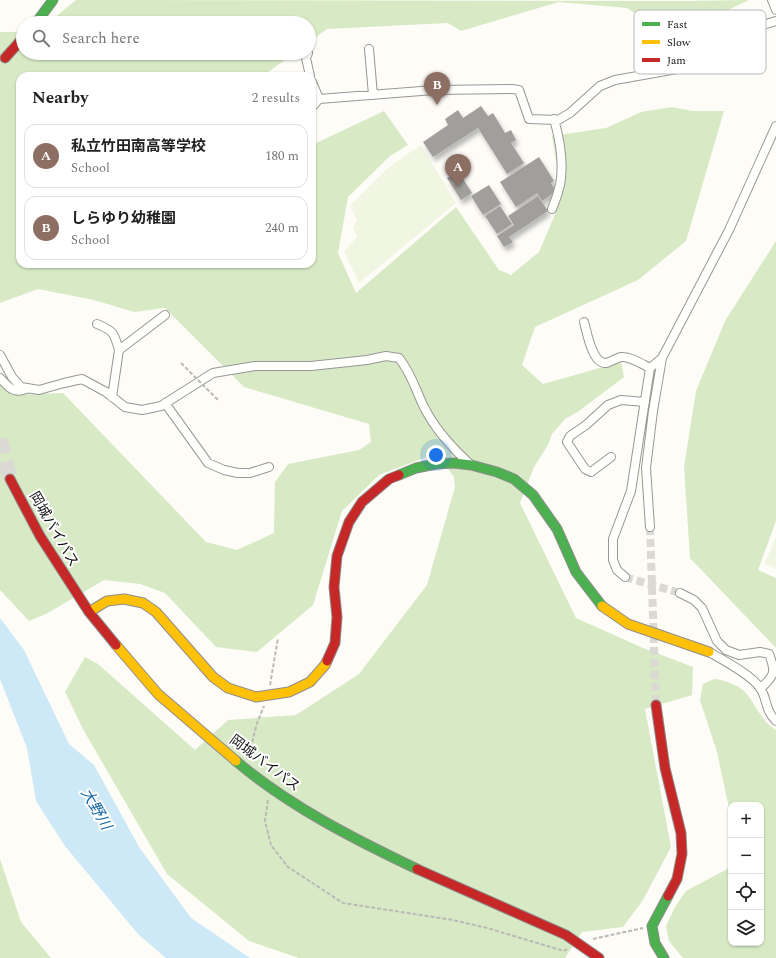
<!DOCTYPE html>
<html lang="en">
<head>
<meta charset="utf-8">
<style>
	body { margin:0; font-family:Spectral,"Noto Sans JP",serif; background:#f2f2f2; color:#222 }
	.controls { position:absolute; right:12px; bottom:12px; display:grid; overflow:hidden; border-radius:8px; box-shadow:0 1px 3px #0004 }
	.controls button { width:36px; height:36px; display:grid; place-items:center; padding:0; border:0; border-bottom:1px solid #e0e0e0; background:#fff; color:#222; font:20px sans-serif }
	.you { position:absolute; left:436px; top:455px; width:14px; height:14px; margin:-10px; border:3px solid #fff; border-radius:50%; background:#1a73e8; box-shadow:0 0 0 6px #1a73e833 }
	.badge { display:grid; place-items:center; width:26px; height:26px; border-radius:50%; background:#646362; color:#fff; font-size:13px; font-weight:700 }
	.pin { position:absolute; translate:-50% -33px; filter:drop-shadow(0 1px 2px #0008) }
	.pin::after { content:''; position:absolute; top:21px; width:14px; height:12px; background:inherit; clip-path:polygon(0 0,100% 0,50% 100%) }
	.list { margin:0; padding:0; list-style:none }
	h2 { display:flex; justify-content:space-between; align-items:center; height:52px; margin:0; padding:0 16px; font-size:17px }
	h2 small { font-size:13px; font-weight:400; color:#767676 }
	.list li { display:grid; grid-template-columns:26px 1fr auto; gap:12px; align-items:center; box-sizing:border-box; height:64px; margin:0 8px 8px; padding:0 8px; border:1px solid #e0e0e0; border-radius:12px }
	.list b { display:block; font-size:15px; white-space:nowrap }
	.list p { margin:0; font-size:13px; white-space:nowrap; color:#767676 }
	.list em { font-size:13px; font-style:normal; color:#767676 }
	.icon { flex:none; width:22px; height:22px; fill:none; stroke:currentColor; stroke-width:2; stroke-linecap:round; stroke-linejoin:round }
	.map { position:relative; flex:none; width:776px; height:958px; overflow:hidden }
	.search { position:absolute; background:#fff; box-shadow:0 1px 3px #0004; left:16px; top:16px; width:300px; height:44px; display:flex; align-items:center; gap:10px; box-sizing:border-box; padding:0 14px; border-radius:22px; color:#767676; font-size:15px }
	.panel { position:absolute; background:#fff; box-shadow:0 1px 3px #0004; left:16px; top:72px; width:300px; height:196px; border-radius:12px }
	.map>svg:first-child { display:block }
</style>
</head>
<body>
<div class="map">
<svg width="776" height="958" viewBox="0 0 776 958">
	<defs>
		<filter id="shadow"><feDropShadow dx="2.5" dy="4.5" stdDeviation="2" flood-color="#0004"/></filter>
	</defs>
	<rect width="100%" height="100%" fill="#fdfcf7"/>
	<path fill="#d8eac5" d="M 76,0 L 684,1 L 749,0 L 711,18 L 657,28 L 627,8 L 559,2 L 461,31 L 448,23 L 327,29 L 309,42 L 309,23 L 48,23 Z
		M 0,32 L 23,32 L 23,53 L 294,53 L 263,76 L 20,76 L 20,264 L 312,264 L 312,145 L 384,111 L 408,145 L 390,156 L 348,197 L 338,253 L 356,293 L 456,207 L 499,270 L 511,275 L 539,252 L 556,212 L 559,178 L 552,136 L 606,128 L 641,112 L 672,107 L 693,111 L 724,111 L 686,241 L 638,280 L 535,327 L 522,365 L 543,384 L 621,362 L 624,377 L 579,411 L 565,419 L 552,434 L 548,445 L 534,467 L 520,503 L 576,618 L 643,648 L 693,667 L 692,695 L 645,709 L 671,847 L 643,900 L 623,927 L 582,932 L 565,958 L 299,958 L 249,941 L 167,874 L 84,731 L 65,692 L 85,657 L 98,664 L 195,750 L 228,720 L 296,715 L 359,674 L 427,585 L 455,487 L 454,477 L 437,453 L 379,475 L 342,511 L 313,605 L 257,652 L 216,647 L 165,593 L 140,584 L 104,580 L 46,614 L 29,621 L 0,590 L 0,381 L 12,395 L 63,393 L 206,542 L 237,550 L 274,533 L 275,482 L 288,464 L 359,450 L 371,442 L 369,424 L 244,387 L 165,308 L 134,312 L 94,300 L 38,289 L 0,303 Z
		M 776,241 L 776,521 L 758,570 L 776,578 L 776,648 L 690,558 L 684,467 L 696,391 L 725,321 Z
		M 714,679 C 724,680 736,684 744,691 C 756,703 760,721 776,730 L 776,958 L 683,958 L 669,941 L 666,926 L 675,907 L 686,891 L 731,867 L 731,943 L 761,943 L 761,805 L 731,805 L 731,818 L 717,752 L 700,700 L 703,684 Z
		M 0,859 L 21,922 L 51,958 L 0,958 Z"/>
	<path fill="#f0f6e1" d="M 421,145 L 456,203 L 359,283 L 344,252 L 357,237 L 353,228 L 357,220 L 350,206 L 389,167 Z
		M 776,537 L 776,568 L 765,563 Z"/>
	<path fill="#cde8f7" d="M 0,618 L 24,650 L 69,744 L 94,765 L 139,847 L 191,918 L 250,958 L 166,958 L 138,934 L 65,846 L 36,801 L 27,748 L 0,679 Z"/>
	<path fill="#a19f9c" filter="url(#shadow)" d="M 481,106 L 488,116 L 493,113 L 505,133 L 511,130 L 516,140 L 511,143 L 524,163 L 507,174 L 478,128 L 433,157 L 423,142 L 448,125 L 445,119 L 458,110 L 463,118 Z
		M 539,157 L 554,181 L 551,183 L 556,191 L 542,201 L 537,193 L 516,207 L 500,182 Z
		M 458,171 L 472,193 L 461,200 L 447,178 Z
		M 489,185 L 501,204 L 483,215 L 471,196 Z
		M 538,196 L 548,211 L 509,237 L 513,242 L 504,247 L 497,236 L 514,225 L 508,216 Z
		M 500,206 L 512,224 L 497,234 L 485,216 Z"/>
	<g fill="none" stroke-linecap="round" stroke-linejoin="round">
		<path stroke="#dad9d4" stroke-width="8" stroke-dasharray="8 4" stroke-linecap="butt" d="M 650,527 L 656,705
			M 625,577 L 680,593"/>
		<path stroke="#dad9d4" stroke-width="15" stroke-dasharray="15 8" stroke-linecap="butt" d="M 0,439 L 10,479"/>
		<defs>
			<path id="street" d="M 772,0 L 776,10
				M 369,49 L 373,95
				M 308,53 L 306,58 L 310,76
				M 312,82 L 319,99
				M 312,107 L 319,99 L 434,90 L 512,89 L 519,90 L 529,119 L 558,120 L 570,113 L 600,86 L 615,80 L 677,69 L 702,55 L 731,34 L 776,21
				M 552,209 C 555,202 558,193 560,185 C 564,164 560,140 554,119
				M 584,322 C 587,332 592,364 606,363 C 611,362 616,358 621,357 C 630,356 642,364 650,368
				M 97,324 C 114,331 114,333 119,350
				M 0,355 L 12,377 L 21,387 L 39,390 L 64,383 L 82,379 L 106,392 L 125,407 L 142,410 L 161,406 L 213,373 L 255,366 L 311,366 L 367,360 L 386,356 L 399,358 C 411,373 415,388 423,405 C 434,428 452,448 471,465
				M 0,378 C 9,387 13,394 26,389
				M 112,397 L 119,350 L 165,315
				M 165,403 L 208,463 L 224,470 L 238,473 L 250,473 L 269,467
				M 611,457 L 591,472 L 585,469 L 567,442 L 570,436 L 586,425 L 608,405 L 621,400 L 645,402
				M 650,527 L 646,468 L 653,411 L 662,358 L 729,230 L 776,126
				M 625,577 L 617,570 L 613,560 L 613,539 L 631,491 L 650,368 L 662,358
				M 680,593 L 694,600 L 702,608 L 717,641 L 726,650 L 739,655 L 760,652 L 769,654 C 776,672 775,675 761,688
				M 709,652 C 723,660 752,675 760,688 C 768,699 764,709 776,721"/>
			<path id="fast" d="M 36,23 L 53,0
				M 399,475 L 416,468 L 436,464 L 454,463 L 471,465 L 497,472 L 514,479 L 533,495 L 557,529 L 576,572 L 602,606
				M 236,761 C 289,806 354,839 417,869
				M 664,958 L 655,943 L 652,926 L 668,896"/>
			<path id="slow" d="M 602,606 L 628,624 L 709,652
				M 89,612 L 107,601 L 124,599 L 143,603 L 156,612 L 213,677 L 228,688 L 256,697 L 289,692 L 310,682 L 325,665 L 327,661
				M 116,645 L 158,694 L 236,761"/>
			<path id="jam" d="M 5,58 L 23,38
				M 10,479 L 40,536 L 89,612 L 116,645
				M 327,661 L 335,643 L 337,617 L 334,587 L 337,556 L 349,522 L 362,502 L 389,479 L 399,475
				M 656,705 L 665,768 L 681,833 L 682,854 L 677,879 L 668,896
				M 417,869 L 566,935 L 599,958"/>
		</defs>
		<use href="#street" stroke="#979795" stroke-width="10"/>
		<use href="#fast" stroke="#8e8d8b" stroke-width="11"/>
		<use href="#slow" stroke="#8e8d8b" stroke-width="11"/>
		<use href="#jam" stroke="#8e8d8b" stroke-width="11"/>
		<path stroke="#b9b9b8" stroke-width="2" stroke-dasharray="4 2" stroke-linecap="butt" d="M 270,685 L 278,638
			M 253,760 L 251,747 L 257,723 L 264,706
			M 268,800 L 265,821 L 271,845 L 288,867 L 343,903 L 453,920 L 487,928 L 564,951 L 567,949
			M 593,939 L 643,928"/>
		<use href="#street" stroke="#fffffe" stroke-width="8"/>
		<use href="#fast" stroke="#4caf50" stroke-width="9"/>
		<use href="#slow" stroke="#ffc107" stroke-width="9"/>
		<use href="#jam" stroke="#c62828" stroke-width="9"/>
		<path stroke="#b9b9b8" stroke-width="2" stroke-dasharray="4 2" stroke-linecap="butt" d="M 181,363 L 219,401"/>
	</g>
	<g text-anchor="middle" dominant-baseline="central" stroke-width="4" stroke-linejoin="round" paint-order="stroke">
		<g font-size="14" fill="#111" stroke="#fff">
			<text transform="translate(54 529) rotate(60)">岡城バイパス</text>
			<text transform="translate(265 763) rotate(37)">岡城バイパス</text>
		</g>
		<g font-size="15" font-style="italic" fill="#1768a6" stroke="#fff">
			<text transform="translate(96 809) rotate(60)">大野川</text>
		</g>
	</g>
	<rect x="634" y="10" width="132" height="64" rx="6" fill="#fff" stroke="#b8b8b8" stroke-width="1"/>
	<rect x="642" y="22" width="18" height="4" fill="#4caf50"/>
	<rect x="642" y="40" width="18" height="4" fill="#ffc107"/>
	<rect x="642" y="58" width="18" height="4" fill="#c62828"/>
	<g font-size="11" fill="#111">
		<text x="667" y="28">Fast</text>
		<text x="667" y="46">Slow</text>
		<text x="667" y="64">Jam</text>
	</g>
</svg>
<div class="controls">
<button>+</button>
<button>−</button>
<button><svg class="icon" aria-label="locate" viewBox="0 0 24 24"><circle cx="12" cy="12" r="6"/><path d="M12 2v4M12 18v4M2 12h4M18 12h4"/></svg></button>
<button><svg class="icon" aria-label="layers" viewBox="0 0 24 24"><path d="M12 4l9 5-9 5-9-5zM3 14l9 5 9-5"/></svg></button>
</div>
<div class="you"></div>
<div class="pin badge" style="left:458px;top:187px;background:#8d6e63">A</div>
<div class="pin badge" style="left:437px;top:105px;background:#8d6e63">B</div>
<div class="search"><svg class="icon" aria-label="search" viewBox="0 0 24 24"><circle cx="10" cy="10" r="6"/><path d="M15 15l6 6"/></svg>Search here</div>
<section class="panel">
<h2>Nearby<small>2 results</small></h2>
<ul class="list">
<li><span class="badge" style="background:#8d6e63">A</span><div><b>私立竹田南高等学校</b><p>School</p></div><em>180 m</em></li>
<li><span class="badge" style="background:#8d6e63">B</span><div><b>しらゆり幼稚園</b><p>School</p></div><em>240 m</em></li>
</ul>
</section>
</div>
</body>
</html>
